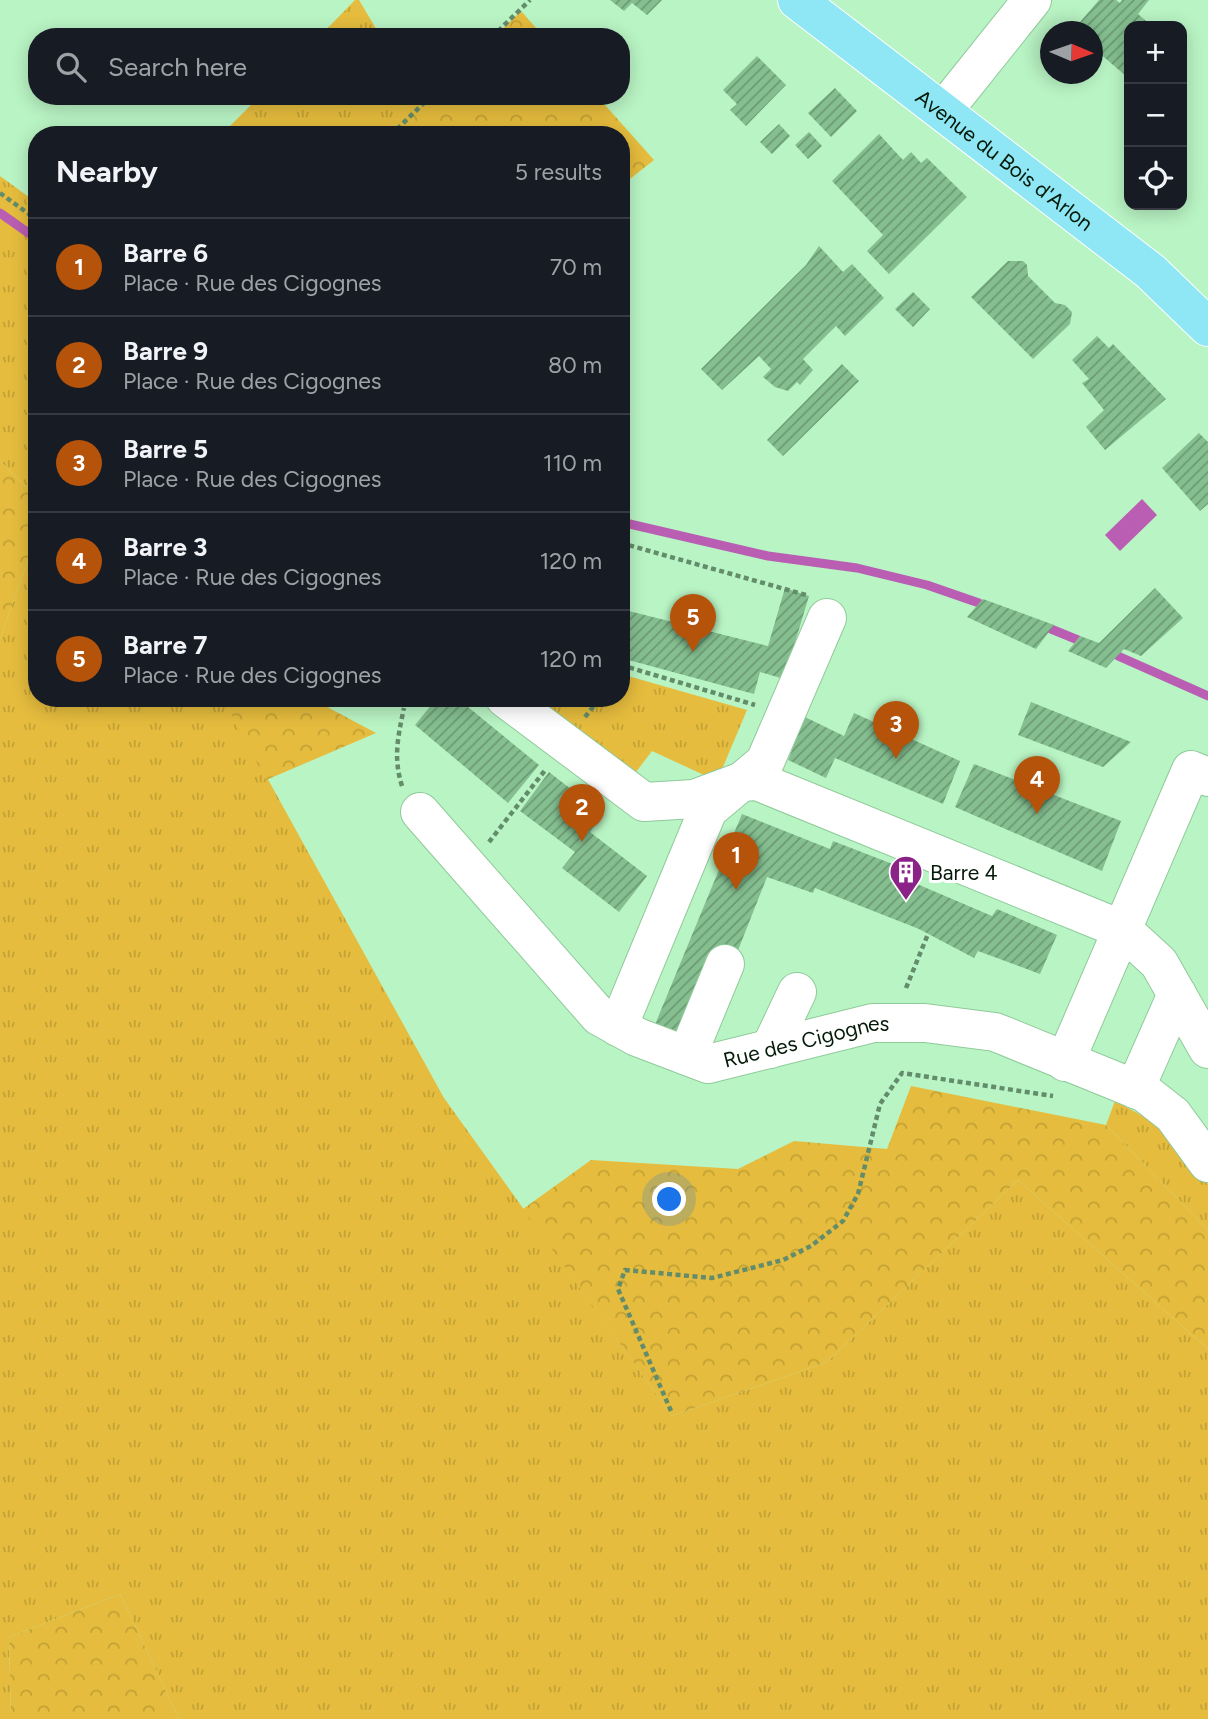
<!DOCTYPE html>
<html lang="en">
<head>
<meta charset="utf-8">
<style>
	body { margin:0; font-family:Figtree,sans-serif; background:#242831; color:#f1f3f6 }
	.controls { position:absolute; right:21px; top:21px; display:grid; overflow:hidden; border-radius:14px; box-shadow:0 4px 18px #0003 }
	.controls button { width:63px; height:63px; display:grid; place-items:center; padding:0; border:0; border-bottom:2px solid #363941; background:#171b24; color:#f1f3f6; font:35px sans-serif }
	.compass { position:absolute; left:1040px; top:21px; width:63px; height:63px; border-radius:50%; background:#171b24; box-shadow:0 4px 18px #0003; rotate:92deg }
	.you { position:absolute; left:670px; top:1200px; width:24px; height:24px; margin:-18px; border:5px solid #fff; border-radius:50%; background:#1a73e8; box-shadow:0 0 0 10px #1a73e833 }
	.badge { display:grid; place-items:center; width:46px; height:46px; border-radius:50%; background:#b45309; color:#fff; font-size:23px; font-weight:700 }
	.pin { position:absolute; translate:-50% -58px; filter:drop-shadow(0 2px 4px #0008) }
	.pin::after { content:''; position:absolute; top:37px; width:24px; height:21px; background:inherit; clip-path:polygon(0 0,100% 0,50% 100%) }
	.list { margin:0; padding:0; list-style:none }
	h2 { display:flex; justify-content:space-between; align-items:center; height:91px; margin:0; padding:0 28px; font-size:30px }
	h2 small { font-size:23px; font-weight:400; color:#9ea1a6 }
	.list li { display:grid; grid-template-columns:46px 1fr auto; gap:21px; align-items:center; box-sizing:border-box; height:98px; padding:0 28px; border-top:2px solid #363941 }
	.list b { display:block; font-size:26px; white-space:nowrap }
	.list p { margin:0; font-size:23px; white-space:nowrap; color:#9ea1a6 }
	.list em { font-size:23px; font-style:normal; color:#9ea1a6 }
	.icon { flex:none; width:38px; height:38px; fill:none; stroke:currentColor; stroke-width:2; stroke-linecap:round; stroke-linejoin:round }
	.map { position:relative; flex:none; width:1208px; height:1719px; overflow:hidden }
	.search { position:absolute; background:#171b24; box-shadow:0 4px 18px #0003; left:28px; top:28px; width:602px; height:77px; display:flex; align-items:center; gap:18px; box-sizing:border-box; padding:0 24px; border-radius:28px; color:#9ea1a6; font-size:26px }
	.panel { position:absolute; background:#171b24; box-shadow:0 4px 18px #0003; left:28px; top:126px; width:602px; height:581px; border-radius:28px }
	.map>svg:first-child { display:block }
</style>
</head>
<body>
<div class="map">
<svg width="1208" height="1719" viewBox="0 0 1208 1719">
	<defs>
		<pattern id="grass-tufts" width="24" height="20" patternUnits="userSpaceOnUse" patternTransform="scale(1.75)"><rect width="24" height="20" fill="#e5bc3d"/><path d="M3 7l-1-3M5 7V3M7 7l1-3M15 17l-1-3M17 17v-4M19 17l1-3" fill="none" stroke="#c3a134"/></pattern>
		<pattern id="forest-crowns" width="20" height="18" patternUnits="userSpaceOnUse" patternTransform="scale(1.75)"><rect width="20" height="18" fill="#e5bc3d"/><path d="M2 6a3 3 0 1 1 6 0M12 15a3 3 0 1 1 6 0" fill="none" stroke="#c3a134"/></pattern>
		<pattern id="building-hatch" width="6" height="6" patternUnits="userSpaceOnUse" patternTransform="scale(1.75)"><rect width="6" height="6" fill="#85bf90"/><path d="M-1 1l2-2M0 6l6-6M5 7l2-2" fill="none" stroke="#6b9a74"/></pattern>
	</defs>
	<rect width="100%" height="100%" fill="#b9f4c4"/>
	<path fill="url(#grass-tufts)" d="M 355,0 L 359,0 L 381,37 L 319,37 Z
		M 260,96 L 415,96 L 421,106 L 391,135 L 221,135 Z
		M 0,176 L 37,203 L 37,498 L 0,461 Z
		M 37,534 L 37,698 L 223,698 L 444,1098 L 672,1416 L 827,1362 L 1018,1180 L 1208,1349 L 1208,1719 L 179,1719 L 120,1594 L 9,1637 L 11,1719 L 0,1719 L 0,639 Z
		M 621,674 L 747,710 L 717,781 L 652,751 L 623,789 L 505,698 L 621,698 Z
		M 1115,1101 L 1156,1123 L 1208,1184 L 1208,1230 L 1106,1125 Z"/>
	<path fill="url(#forest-crowns)" d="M 521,11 L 544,37 L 494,37 Z
		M 430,96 L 597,96 L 654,160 L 621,186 L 621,135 L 391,135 Z
		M 0,461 L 37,498 L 37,534 L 0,639 Z
		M 223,698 L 322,698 L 329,708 L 376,733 L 266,780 Z
		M 911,1086 L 1106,1125 L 1208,1230 L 1208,1349 L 1018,1180 L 827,1362 L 672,1416 L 523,1209 L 591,1160 L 738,1169 L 794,1141 L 887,1149 Z
		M 120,1594 L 179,1719 L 11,1719 L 9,1637 Z"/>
	<path fill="#b95eb2" d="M 1142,499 L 1157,515 L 1120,551 L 1105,535 Z"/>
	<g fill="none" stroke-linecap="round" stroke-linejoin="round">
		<path stroke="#b95eb2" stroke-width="9" d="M 0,213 L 37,239
			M 621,522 L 768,556 L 857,568 L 927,585 L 979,603
			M 1051,629 L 1078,640
			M 1118,656 L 1208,696"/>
	</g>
	<path fill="url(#building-hatch)" d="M 610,0 L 662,0 L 647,15 L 632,3 L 624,11 Z
		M 1099,0 L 1116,0 L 1120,3 L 1122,0 L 1149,0 L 1138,14 L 1152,26 L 1129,26 L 1129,72 L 1126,76 L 1092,47 L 1092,32 L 1074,29 Z
		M 757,56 L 786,85 L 746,126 L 730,110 L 737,104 L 723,90 Z
		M 835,88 L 857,111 L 831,137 L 808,113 Z
		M 779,124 L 790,136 L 772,154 L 760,142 Z
		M 809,132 L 822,146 L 808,159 L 795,145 Z
		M 879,134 L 903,160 L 911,152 L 921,163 L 927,158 L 967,197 L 889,274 L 867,251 L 883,235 L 832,181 Z
		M 819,246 L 843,272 L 852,264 L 884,298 L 845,336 L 836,326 L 803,359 L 813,370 L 800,385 L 797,382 L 788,391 L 775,387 L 763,377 L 771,369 L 759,356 L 722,390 L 701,369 L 806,265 Z
		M 1008,261 L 1023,261 L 1027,265 L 1028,276 L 1055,303 L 1065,305 L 1072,312 L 1070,324 L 1033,359 L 971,297 Z
		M 913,292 L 930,309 L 913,327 L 895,309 Z
		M 1097,336 L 1109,348 L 1113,344 L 1166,399 L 1105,450 L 1086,427 L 1104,410 L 1082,383 L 1089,379 L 1072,360 Z
		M 842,364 L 859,381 L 783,456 L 767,440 Z
		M 1199,433 L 1208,442 L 1208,504 L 1200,511 L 1162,468 Z
		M 785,588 L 809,596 L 784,679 L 760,672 L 754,694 L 621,658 L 621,609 L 768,646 Z
		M 1155,588 L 1183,618 L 1141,656 L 1124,649 L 1106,668 L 1068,651 L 1080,636 L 1099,643 Z
		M 983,599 L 1054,625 L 1036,649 L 967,617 Z
		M 437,698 L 457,698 L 539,765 L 508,803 L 415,725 Z
		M 1031,702 L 1131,742 L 1103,767 L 1018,735 Z
		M 854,713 L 960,761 L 943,804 L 835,758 L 826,778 L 788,760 L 805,717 L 844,736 Z
		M 974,764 L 1121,821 L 1102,871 L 955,807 Z
		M 549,772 L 603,814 L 590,832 L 647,876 L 619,912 L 562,868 L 575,852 L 520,811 Z
		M 742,814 L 830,849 L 833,841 L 921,875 L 917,884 L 992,916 L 997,909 L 1057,935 L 1040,974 L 978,951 L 974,958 L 919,929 L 815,888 L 813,893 L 767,877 L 733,963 L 678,1038 L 654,1027 Z"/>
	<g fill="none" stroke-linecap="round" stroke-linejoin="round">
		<defs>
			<g id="minor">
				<path d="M 944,110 L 1032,0"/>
				<path d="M 505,698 L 644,802 L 694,799 L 740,782 L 757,781 L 1123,930 L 1159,963 L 1208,1049"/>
				<path id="s1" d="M 420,812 L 599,1016 L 637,1037 L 708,1064 L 873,1023 L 925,1023 L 995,1032 L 1145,1093 L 1173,1115 L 1208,1163"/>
				<path d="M 618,1027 L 708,810 L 765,762 L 827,618"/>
				<path d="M 770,1049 L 797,992"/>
				<path d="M 687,1056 L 725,964"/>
				<path d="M 1065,1062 L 1191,770 L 1208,777"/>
				<path d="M 1135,1089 L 1177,994"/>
			</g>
			<g id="major">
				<path id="s2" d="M 797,0 L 1150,271 L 1208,327"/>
			</g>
		</defs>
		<use href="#minor" stroke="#90ca9b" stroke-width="40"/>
		<use href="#major" stroke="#fff" stroke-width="40"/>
		<path stroke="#638c6b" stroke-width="4.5" stroke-dasharray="5 3.5" stroke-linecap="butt" d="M 492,37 L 530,0
			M 391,135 L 431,96
			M 0,193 L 37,220
			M 621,543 L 806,595
			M 621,665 L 755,705
			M 585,717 L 600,698
			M 402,786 C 393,758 398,736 404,708
			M 489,842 L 546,769
			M 906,988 L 928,934
			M 671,1411 L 618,1289 L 625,1270 L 712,1278 L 783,1260 L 811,1246 L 843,1221 L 858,1194 L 880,1104 L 902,1073 L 1053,1096"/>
		<use href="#minor" stroke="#fff" stroke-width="38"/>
		<use href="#major" stroke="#8fe6f4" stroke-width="38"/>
	</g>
	<defs>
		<symbol id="building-pin" viewBox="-11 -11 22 30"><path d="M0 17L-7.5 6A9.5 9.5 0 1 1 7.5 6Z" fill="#8b2287" stroke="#fff"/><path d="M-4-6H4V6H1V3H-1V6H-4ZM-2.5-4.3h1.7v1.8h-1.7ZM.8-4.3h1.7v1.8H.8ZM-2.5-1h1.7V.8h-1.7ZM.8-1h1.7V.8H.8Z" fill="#fff"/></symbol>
	</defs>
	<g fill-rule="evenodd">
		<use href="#building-pin" x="887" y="853" width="38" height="52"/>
	</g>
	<g text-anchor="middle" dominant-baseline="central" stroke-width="6" stroke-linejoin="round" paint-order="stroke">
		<g font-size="21" fill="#041a09" stroke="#fff">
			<text stroke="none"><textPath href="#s2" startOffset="262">Avenue du Bois d'Arlon</textPath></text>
			<text stroke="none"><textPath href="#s1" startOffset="492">Rue des Cigognes</textPath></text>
		</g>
		<g font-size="21" fill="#041a09" stroke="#fff" text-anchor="start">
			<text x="930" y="872">Barre 4</text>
		</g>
	</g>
</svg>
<div class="controls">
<button>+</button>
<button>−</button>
<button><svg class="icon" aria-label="locate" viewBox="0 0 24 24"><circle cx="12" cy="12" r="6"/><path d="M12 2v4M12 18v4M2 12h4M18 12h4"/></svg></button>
</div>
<svg class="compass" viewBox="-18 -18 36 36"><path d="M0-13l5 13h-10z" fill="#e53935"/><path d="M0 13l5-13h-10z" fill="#9ea1a6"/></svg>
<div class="you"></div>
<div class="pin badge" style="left:736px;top:890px">1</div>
<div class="pin badge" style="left:582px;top:842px">2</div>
<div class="pin badge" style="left:896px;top:759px">3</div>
<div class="pin badge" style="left:1037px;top:814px">4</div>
<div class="pin badge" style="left:693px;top:652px">5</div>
<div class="search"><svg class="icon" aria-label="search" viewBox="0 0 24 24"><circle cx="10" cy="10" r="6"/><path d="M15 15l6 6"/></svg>Search here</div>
<section class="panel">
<h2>Nearby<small>5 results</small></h2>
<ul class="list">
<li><span class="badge">1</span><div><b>Barre 6</b><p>Place · Rue des Cigognes</p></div><em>70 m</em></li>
<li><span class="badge">2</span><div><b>Barre 9</b><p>Place · Rue des Cigognes</p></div><em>80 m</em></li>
<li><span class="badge">3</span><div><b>Barre 5</b><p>Place · Rue des Cigognes</p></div><em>110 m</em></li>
<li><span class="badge">4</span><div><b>Barre 3</b><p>Place · Rue des Cigognes</p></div><em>120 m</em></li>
<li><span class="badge">5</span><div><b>Barre 7</b><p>Place · Rue des Cigognes</p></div><em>120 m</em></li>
</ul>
</section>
</div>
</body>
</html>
